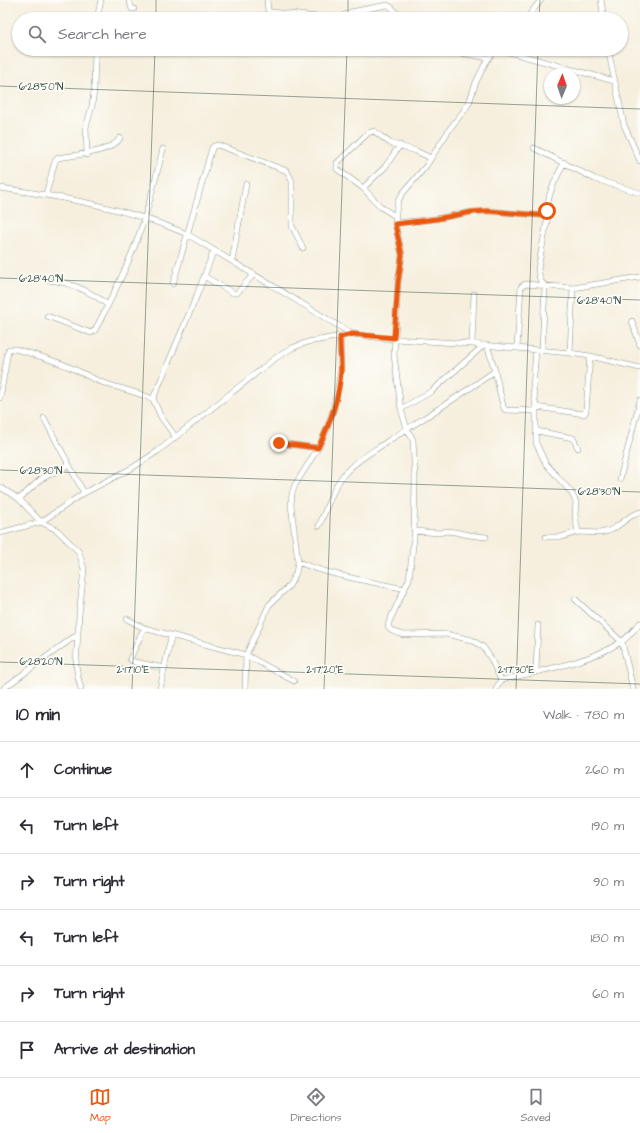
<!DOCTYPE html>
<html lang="en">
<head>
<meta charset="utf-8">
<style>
	body { margin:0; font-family:"Architects Daughter",sans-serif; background:#f7f7f7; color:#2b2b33 }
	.compass { position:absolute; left:544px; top:68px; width:36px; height:36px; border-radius:50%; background:#fff; box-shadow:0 1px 3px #0004; rotate:2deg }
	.stop { position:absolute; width:12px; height:12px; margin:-9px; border:3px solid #ea580c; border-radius:50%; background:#fff }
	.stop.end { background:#ea580c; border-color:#fff; box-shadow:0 1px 4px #0008 }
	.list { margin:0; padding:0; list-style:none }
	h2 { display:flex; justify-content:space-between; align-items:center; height:52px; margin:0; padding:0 16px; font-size:17px }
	h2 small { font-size:13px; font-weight:400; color:#7c7c81 }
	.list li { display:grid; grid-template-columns:26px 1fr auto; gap:12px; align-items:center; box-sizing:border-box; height:56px; padding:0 16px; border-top:1px solid #e1e1e2 }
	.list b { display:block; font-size:15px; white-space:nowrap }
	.list em { font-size:13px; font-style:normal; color:#7c7c81 }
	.icon { flex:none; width:22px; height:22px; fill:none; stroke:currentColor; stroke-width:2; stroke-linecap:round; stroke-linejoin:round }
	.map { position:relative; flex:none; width:640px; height:689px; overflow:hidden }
	.search { position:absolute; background:#fff; box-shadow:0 1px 3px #0004; left:12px; right:12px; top:12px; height:44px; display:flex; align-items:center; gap:10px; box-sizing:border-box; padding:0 14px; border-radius:22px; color:#7c7c81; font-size:15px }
	.sheet { height:388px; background:#fff }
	nav { display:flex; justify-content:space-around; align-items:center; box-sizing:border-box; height:56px; border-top:1px solid #e1e1e2; background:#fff; font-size:11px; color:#7c7c81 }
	nav a { display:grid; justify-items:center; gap:2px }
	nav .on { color:#ea580c }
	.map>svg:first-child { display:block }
</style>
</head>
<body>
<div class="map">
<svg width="640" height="689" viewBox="0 0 640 689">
	<rect width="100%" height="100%" fill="#fdfcf7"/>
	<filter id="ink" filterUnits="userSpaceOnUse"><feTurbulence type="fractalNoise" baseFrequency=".025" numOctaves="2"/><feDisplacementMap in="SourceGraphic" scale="8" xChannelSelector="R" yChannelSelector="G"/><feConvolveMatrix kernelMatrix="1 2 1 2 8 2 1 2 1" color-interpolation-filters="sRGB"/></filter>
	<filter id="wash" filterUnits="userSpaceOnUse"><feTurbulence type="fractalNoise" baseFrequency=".012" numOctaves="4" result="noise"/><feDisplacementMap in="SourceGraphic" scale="16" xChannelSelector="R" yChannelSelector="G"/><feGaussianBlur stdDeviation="0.9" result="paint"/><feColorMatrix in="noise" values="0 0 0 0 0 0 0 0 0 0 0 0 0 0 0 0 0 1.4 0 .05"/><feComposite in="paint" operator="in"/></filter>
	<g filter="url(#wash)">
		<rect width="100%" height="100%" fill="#f6efde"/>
	</g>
	<g filter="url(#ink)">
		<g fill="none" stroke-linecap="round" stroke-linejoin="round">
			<defs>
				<path id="minor" d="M 129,0 L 132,9 L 134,9
					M 267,0 L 268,11 L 271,12 L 337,19 L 351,12 L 387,5 L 390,6 L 402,19
					M 601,0 L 604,19
					M 97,19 L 101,0
					M 526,19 L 541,0
					M 438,49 L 489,58
					M 495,49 L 486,62 L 476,82 L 469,103 L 463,112 L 451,127 L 426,166 L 403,193 L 398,201 L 396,212 L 395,223 L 402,255 L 398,283 L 394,355 L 401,409 L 407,429 L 413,440 L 415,479 L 414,538 L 409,579 L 389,622 L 388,627 L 392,631 L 403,635 L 446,634 L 472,640 L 483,647 L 490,657 L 501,680
					M 498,49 L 614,81
					M 608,49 L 624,125 L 640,161
					M 534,148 L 595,179 L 640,193
					M 87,155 L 86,127 L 92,106 L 94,91 L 95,49
					M 0,188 C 64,197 127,208 187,234 L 352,334
					M 363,188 L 385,167 L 400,145
					M 46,194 L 55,161 L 58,158 C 73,155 112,153 120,138
					M 395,216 L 381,207 L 363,188 L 337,169 L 337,163 L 368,133 L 374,131 L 390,143 L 416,151 L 431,158
					M 395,223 L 435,219 L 472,212 L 488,211 L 548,216
					M 232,261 L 246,184
					M 204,276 L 233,293 L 237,293 L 254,274
					M 48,280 C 70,282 90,291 108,305
					M 173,284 L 212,148 L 214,146 L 218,145 L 287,171 L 292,181 L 292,226 L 303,248
					M 47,316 L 91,333 L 95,330 C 112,298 129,264 141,229 C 150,203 156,176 163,149
					M 632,321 L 640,345
					M 472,344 L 474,294
					M 487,345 L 495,371 L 503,406 L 505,410 L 536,411
					M 517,348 L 521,287 L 525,284 L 573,288 L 640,277
					M 536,350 L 533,388 L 536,407 L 536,443 L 546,464 L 571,492 L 576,502 L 575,515 L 578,532
					M 542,350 L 545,286 L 540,280 L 538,269 L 548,216 C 545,196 556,180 564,162
					M 570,353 L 573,288
					M 0,398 L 8,351 L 9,349 L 15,349 C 32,354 50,359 67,366 C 79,371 89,377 101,382 C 118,388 136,392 153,399 L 161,417 L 175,436
					M 153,399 L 197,295 L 214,250
					M 536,407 L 584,414 L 586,411 L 590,356
					M 401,409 L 432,391 L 484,345
					M 44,418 L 84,493
					M 537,431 L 573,438 L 578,448
					M 279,443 L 318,448
					M 620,479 L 640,400
					M 0,487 L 19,499 L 41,522 L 57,530 L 79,552 L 84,569 L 79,615 L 76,665 L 78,677 L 81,689
					M 19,499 L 41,479 L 68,465
					M 319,526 C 327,508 333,486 346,472 C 358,459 374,451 388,441 C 424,418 460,396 495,371
					M 414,531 L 440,533 L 446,531 L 455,532 L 469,535 L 486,537
					M 0,533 L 41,522 L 84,493 L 132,468 L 158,451 L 274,359 L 292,348 L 308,342 L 352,334 L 381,338 L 472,344 L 570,353 L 590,356 L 640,368
					M 546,537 L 561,537 L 578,532 L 599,533 L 609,531 L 616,527 L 631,516 L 640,512
					M 298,562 C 332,576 369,581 405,589
					M 575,599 L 622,642 L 633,689
					M 127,619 L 144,628 L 246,655 L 294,681
					M 144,628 L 130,659 L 134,662 L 165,668
					M 536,671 L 538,625
					M 4,689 L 4,688 L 78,634
					M 160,689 L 171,637
					M 245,689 L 246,655 L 254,638 L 269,605 L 289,586 L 296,573 L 298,562 L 291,505 L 292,493 L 295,485 L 318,448 L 326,431 L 333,411 L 341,371 L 340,337
					M 496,689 L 501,680 C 539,671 588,663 621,642 C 628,638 634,629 640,623"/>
			</defs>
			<use href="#minor" stroke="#8a9689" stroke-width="6"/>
			<use href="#minor" stroke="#fff" stroke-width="5"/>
		</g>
	</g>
	<g fill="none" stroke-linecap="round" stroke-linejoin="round" filter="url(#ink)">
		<path stroke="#ea580c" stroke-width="5" d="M 279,443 L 318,448 C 330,424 339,398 341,371 C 341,360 340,348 340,337 L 352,334 L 394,338 L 398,283 L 402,255 L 395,224 L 436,219 L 472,212 L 488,211 L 548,216 L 547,211"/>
	</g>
	<path fill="none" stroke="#1f3d34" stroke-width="1" stroke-opacity="0.45" d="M 156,19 L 156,0M 348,19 L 348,0M 539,19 L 540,0M 0,86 L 640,109M 0,278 L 640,300M 0,470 L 640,492M 0,662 L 640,684M 132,689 L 155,49M 324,689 L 347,49M 516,689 L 538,49"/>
	<g font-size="10" text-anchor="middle" fill="#1f3d34" stroke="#fdfcf7" stroke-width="3.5" stroke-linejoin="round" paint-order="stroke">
		<text x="41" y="90">6°28'50"N</text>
		<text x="41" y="282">6°28'40"N</text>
		<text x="599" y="304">6°28'40"N</text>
		<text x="41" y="474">6°28'30"N</text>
		<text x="599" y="495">6°28'30"N</text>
		<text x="41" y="665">6°28'20"N</text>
		<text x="133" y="673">2°17'10"E</text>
		<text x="325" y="673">2°17'20"E</text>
		<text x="516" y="673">2°17'30"E</text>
	</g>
</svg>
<svg class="compass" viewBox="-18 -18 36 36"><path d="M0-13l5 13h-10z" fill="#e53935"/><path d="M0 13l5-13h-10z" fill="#7c7c81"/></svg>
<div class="stop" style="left:547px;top:211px"></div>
<div class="stop end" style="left:279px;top:443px"></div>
<div class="search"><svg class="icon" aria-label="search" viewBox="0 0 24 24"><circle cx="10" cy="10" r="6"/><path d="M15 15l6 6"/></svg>Search here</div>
</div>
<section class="sheet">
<h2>10 min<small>Walk · 780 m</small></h2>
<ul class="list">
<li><svg class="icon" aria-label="ahead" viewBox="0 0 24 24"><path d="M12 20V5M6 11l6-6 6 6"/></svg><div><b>Continue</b></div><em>260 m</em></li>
<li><svg class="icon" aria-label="left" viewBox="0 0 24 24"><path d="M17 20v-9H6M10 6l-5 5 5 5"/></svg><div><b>Turn left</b></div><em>190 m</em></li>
<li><svg class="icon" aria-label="right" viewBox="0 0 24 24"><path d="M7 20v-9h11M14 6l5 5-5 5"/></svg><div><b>Turn right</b></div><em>90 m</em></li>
<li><svg class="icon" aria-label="left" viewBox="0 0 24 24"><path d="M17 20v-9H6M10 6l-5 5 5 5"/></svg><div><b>Turn left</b></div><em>180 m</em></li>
<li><svg class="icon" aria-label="right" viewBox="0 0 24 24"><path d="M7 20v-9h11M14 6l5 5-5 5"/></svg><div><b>Turn right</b></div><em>60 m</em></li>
<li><svg class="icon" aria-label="arrive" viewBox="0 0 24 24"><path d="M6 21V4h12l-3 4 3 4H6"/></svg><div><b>Arrive at destination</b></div></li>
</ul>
</section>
<nav>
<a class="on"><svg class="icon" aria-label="map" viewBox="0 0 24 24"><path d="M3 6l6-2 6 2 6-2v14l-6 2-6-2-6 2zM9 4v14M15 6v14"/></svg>Map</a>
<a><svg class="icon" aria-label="directions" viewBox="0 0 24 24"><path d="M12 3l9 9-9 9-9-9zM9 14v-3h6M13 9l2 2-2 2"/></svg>Directions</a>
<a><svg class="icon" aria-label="saved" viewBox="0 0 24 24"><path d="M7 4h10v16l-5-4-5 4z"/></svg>Saved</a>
</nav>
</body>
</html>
